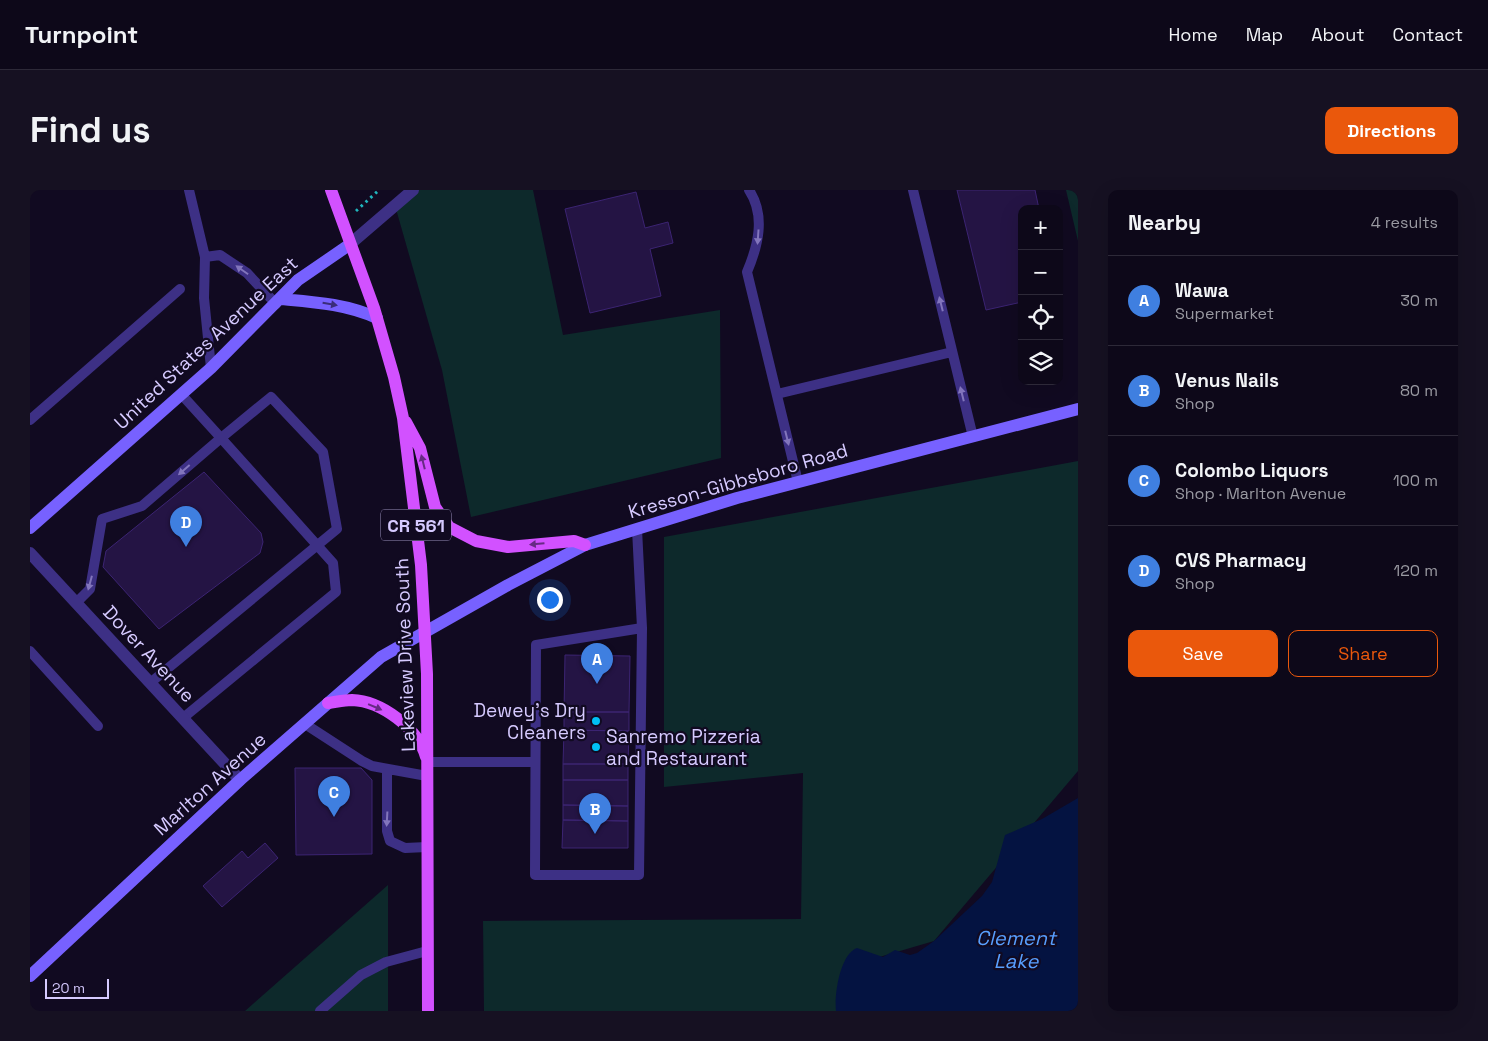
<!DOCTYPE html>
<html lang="en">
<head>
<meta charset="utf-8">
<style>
	body { margin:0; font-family:"Space Grotesk",sans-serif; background:#161122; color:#f1f3f6 }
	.controls { position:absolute; right:15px; top:15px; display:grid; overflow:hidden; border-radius:10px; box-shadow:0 5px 20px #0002 }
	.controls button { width:45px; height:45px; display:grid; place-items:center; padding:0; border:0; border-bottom:1px solid #2d2938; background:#0d0819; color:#f1f3f6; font:25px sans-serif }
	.scale { position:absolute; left:15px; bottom:12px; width:64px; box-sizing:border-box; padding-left:5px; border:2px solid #d6caff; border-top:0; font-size:14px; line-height:18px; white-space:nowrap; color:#d6caff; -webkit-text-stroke:4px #110a21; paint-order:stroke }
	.you { position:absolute; left:519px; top:409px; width:18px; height:18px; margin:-12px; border:4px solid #fff; border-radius:50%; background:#1a73e8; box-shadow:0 0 0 8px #1a73e833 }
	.badge { display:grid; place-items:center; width:32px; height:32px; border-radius:50%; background:#ea580c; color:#fff; font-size:16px; font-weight:700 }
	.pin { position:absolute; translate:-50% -41px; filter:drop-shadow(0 1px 2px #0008) }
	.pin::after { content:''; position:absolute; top:26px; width:18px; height:15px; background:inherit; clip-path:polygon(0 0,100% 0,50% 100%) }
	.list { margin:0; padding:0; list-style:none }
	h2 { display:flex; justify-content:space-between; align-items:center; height:65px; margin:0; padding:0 20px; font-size:21px }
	h2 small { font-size:16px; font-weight:400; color:#9a9aa2 }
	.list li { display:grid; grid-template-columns:32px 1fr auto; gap:15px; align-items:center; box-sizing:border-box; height:90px; padding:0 20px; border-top:1px solid #2d2938 }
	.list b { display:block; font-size:19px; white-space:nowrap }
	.list p { margin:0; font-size:16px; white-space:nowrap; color:#9a9aa2 }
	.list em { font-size:16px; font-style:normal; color:#9a9aa2 }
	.actions { display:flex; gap:10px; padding:15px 20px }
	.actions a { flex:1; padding:11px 0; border:1px solid #ea580c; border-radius:10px; text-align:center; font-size:18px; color:#ea580c }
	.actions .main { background:#ea580c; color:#fff }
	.icon { flex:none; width:28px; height:28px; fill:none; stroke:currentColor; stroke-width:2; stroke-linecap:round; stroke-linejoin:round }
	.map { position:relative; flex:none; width:1048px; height:821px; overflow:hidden; border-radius:10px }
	header { display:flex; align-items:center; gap:30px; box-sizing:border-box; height:70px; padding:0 25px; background:#0d0819; border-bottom:1px solid #2d2938 }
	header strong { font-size:24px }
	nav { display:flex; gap:28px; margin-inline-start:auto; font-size:18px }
	.intro { display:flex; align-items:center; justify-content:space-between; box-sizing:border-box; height:120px; padding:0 30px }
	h1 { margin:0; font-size:35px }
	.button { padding:12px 22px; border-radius:10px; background:#ea580c; color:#fff; font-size:18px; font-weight:700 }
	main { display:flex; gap:30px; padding:0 30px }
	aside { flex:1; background:#0d0819; border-radius:10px; box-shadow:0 5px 20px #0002 }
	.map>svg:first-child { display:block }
</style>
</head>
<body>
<header>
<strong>Turnpoint</strong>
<nav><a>Home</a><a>Map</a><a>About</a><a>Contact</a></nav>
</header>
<div class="intro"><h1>Find us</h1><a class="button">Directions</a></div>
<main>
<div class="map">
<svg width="1048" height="821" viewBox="0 0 1048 821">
	<rect width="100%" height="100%" fill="#110a21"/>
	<path fill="#0d292b" d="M 387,0 L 503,0 L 533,145 L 690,120 L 691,268 L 441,327 L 412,180 L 366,19 Z
		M 1036,0 L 1048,0 L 1048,51 Z
		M 1048,271 L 1048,581 L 904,751 L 812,778 L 817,821 L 454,821 L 453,731 L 771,729 L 773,583 L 634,597 L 634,347 Z
		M 358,695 L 358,821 L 215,821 Z"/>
	<path fill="#041341" d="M 1048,608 L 1048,821 L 806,821 C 804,805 810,764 827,758 L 853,767 L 865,760 L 880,765 L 887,763 L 904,751 L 952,706 L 962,692 L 975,645 L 1012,629 Z"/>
	<path fill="#241444" stroke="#3c2473" d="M 927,0 L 1005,0 L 1009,19 L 992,19 L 992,112 L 956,120 Z
		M 606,2 L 615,38 L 638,32 L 643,53 L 620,59 L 631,106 L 560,123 L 535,19 Z
		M 174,282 L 231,343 L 233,352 L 230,363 L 129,439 L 73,377 L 76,361 Z
		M 535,465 L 600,466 L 599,522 L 534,522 Z
		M 534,522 L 599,522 L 599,541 L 534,540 Z
		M 534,540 L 599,541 L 598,574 L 533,574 Z
		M 533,574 L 598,574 L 598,590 L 533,590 Z
		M 265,578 L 331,578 L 342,590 L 342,664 L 266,665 Z
		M 533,590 L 598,590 L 598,616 L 533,615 Z
		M 533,615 L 598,616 L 598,631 L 533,630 Z
		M 533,630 L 598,631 L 598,658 L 532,658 Z
		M 235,653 L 248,668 L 192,717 L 173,696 L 212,661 L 218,668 Z"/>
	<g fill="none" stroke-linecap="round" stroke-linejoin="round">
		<path stroke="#20b5bd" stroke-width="3" stroke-dasharray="2.5 4" stroke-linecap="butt" d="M 326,21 L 349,0"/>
		<path stroke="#3d3085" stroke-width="10" d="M 159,0 L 175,67
			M 719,0 C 736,26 728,56 717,82 L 768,292
			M 883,0 L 943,247
			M 181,178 L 174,108 L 175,67 L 190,65 L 217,83 L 246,114
			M 747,204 L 922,162
			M 0,230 L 150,99
			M 607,339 L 612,438 L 609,685 L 505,685 L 506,455 L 612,438
			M 46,413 L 60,399 L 72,329 L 112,316 L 191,248 L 303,373 L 306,402 L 153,528
			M 0,461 L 68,536
			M 120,493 L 307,339 L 293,262 L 241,207 L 191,248 L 151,204
			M 275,534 L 332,571 L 342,576 L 397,586
			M 397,572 L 505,572
			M 357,580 L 357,641 L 360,651 L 375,658 L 397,657
			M 290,821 L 331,785 L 356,772 L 397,761"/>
		<path stroke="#3d3085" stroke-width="12" d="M 319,55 L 383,0
			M 0,363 L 210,590"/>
		<path stroke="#7761ff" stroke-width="12" d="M 251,109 C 284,112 317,114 347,128
			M 0,338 L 181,178 L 268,90 L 319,55
			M 0,786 L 210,590 L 351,467 L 478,395 L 555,355 L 707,308 L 1048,219"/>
		<path stroke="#d251ff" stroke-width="12" d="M 301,0 L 344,118 L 364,187 L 373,228 L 391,375 L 397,484 L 398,821
			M 376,232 L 390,258 L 405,317 L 419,337 L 446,351 L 478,357 L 544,351 L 555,355
			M 298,513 C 306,512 314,510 322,510 C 351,511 388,538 396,567"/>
	</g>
	<defs><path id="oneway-solid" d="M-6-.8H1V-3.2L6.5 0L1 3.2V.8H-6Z" transform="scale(1.25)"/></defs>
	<g fill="#8275bc">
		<use href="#oneway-solid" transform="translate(728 47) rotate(94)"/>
		<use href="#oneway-solid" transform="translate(212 80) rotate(-145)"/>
		<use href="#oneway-solid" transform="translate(911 114) rotate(-104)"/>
		<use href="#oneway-solid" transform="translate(932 204) rotate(-104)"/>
		<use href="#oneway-solid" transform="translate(757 248) rotate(76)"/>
		<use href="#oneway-solid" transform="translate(154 280) rotate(139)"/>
		<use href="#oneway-solid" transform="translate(60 393) rotate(105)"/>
		<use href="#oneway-solid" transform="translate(357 629) rotate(93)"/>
	</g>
	<use fill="#3a2d7a" href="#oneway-solid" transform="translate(300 114) rotate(10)"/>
	<g fill="#682a85">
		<use href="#oneway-solid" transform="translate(393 272) rotate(-104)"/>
		<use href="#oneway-solid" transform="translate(507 354) rotate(175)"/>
		<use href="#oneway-solid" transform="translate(345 517) rotate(23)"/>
	</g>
	<g fill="#00c0f5" stroke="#110a21" stroke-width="2">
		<circle cx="566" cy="531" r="5"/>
		<circle cx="566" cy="557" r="5"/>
	</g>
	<g text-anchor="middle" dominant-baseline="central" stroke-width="4.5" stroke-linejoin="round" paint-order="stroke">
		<rect fill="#110a21" stroke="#9b90bc" stroke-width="1" x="351" y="319.5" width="70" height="31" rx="4"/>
		<g font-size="18" font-weight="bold" fill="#d6caff">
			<text x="386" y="335">CR 561</text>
		</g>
		<g font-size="19" fill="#d6caff" stroke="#110a21">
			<text transform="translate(176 153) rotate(-43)">United States Avenue East</text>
			<text transform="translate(708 291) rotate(-16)">Kresson-Gibbsboro Road</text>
			<text transform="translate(119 464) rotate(47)">Dover Avenue</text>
			<text transform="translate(375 465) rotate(-92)">Lakeview Drive South</text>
			<text transform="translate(180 594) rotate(-42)">Marlton Avenue</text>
		</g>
		<g font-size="19" fill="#d6caff" stroke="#110a21" text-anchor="end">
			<text x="556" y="520">Dewey's Dry<tspan x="556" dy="22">Cleaners</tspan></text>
			<text x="576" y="546" text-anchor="start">Sanremo Pizzeria<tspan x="576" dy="22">and Restaurant</tspan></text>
		</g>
		<g font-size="20" font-style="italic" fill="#589fff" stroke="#110a21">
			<text x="986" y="748">Clement<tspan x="986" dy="23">Lake</tspan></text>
		</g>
	</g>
</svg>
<div class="controls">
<button>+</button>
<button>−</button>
<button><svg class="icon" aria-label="locate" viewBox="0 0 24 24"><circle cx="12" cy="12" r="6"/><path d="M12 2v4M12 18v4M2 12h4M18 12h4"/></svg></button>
<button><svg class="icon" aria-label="layers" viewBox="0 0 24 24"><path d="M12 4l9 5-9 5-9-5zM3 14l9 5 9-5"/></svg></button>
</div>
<div class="scale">20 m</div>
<div class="you"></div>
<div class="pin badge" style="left:567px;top:494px;background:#3f7fe0">A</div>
<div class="pin badge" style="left:565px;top:644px;background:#3f7fe0">B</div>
<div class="pin badge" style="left:304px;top:627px;background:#3f7fe0">C</div>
<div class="pin badge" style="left:156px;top:357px;background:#3f7fe0">D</div>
</div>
<aside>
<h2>Nearby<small>4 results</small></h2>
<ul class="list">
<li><span class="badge" style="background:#3f7fe0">A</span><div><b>Wawa</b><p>Supermarket</p></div><em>30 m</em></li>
<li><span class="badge" style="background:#3f7fe0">B</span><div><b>Venus Nails</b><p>Shop</p></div><em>80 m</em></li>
<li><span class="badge" style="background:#3f7fe0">C</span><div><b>Colombo Liquors</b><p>Shop · Marlton Avenue</p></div><em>100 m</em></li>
<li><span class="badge" style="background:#3f7fe0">D</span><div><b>CVS Pharmacy</b><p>Shop</p></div><em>120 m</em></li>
</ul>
<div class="actions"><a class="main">Save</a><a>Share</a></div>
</aside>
</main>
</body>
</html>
